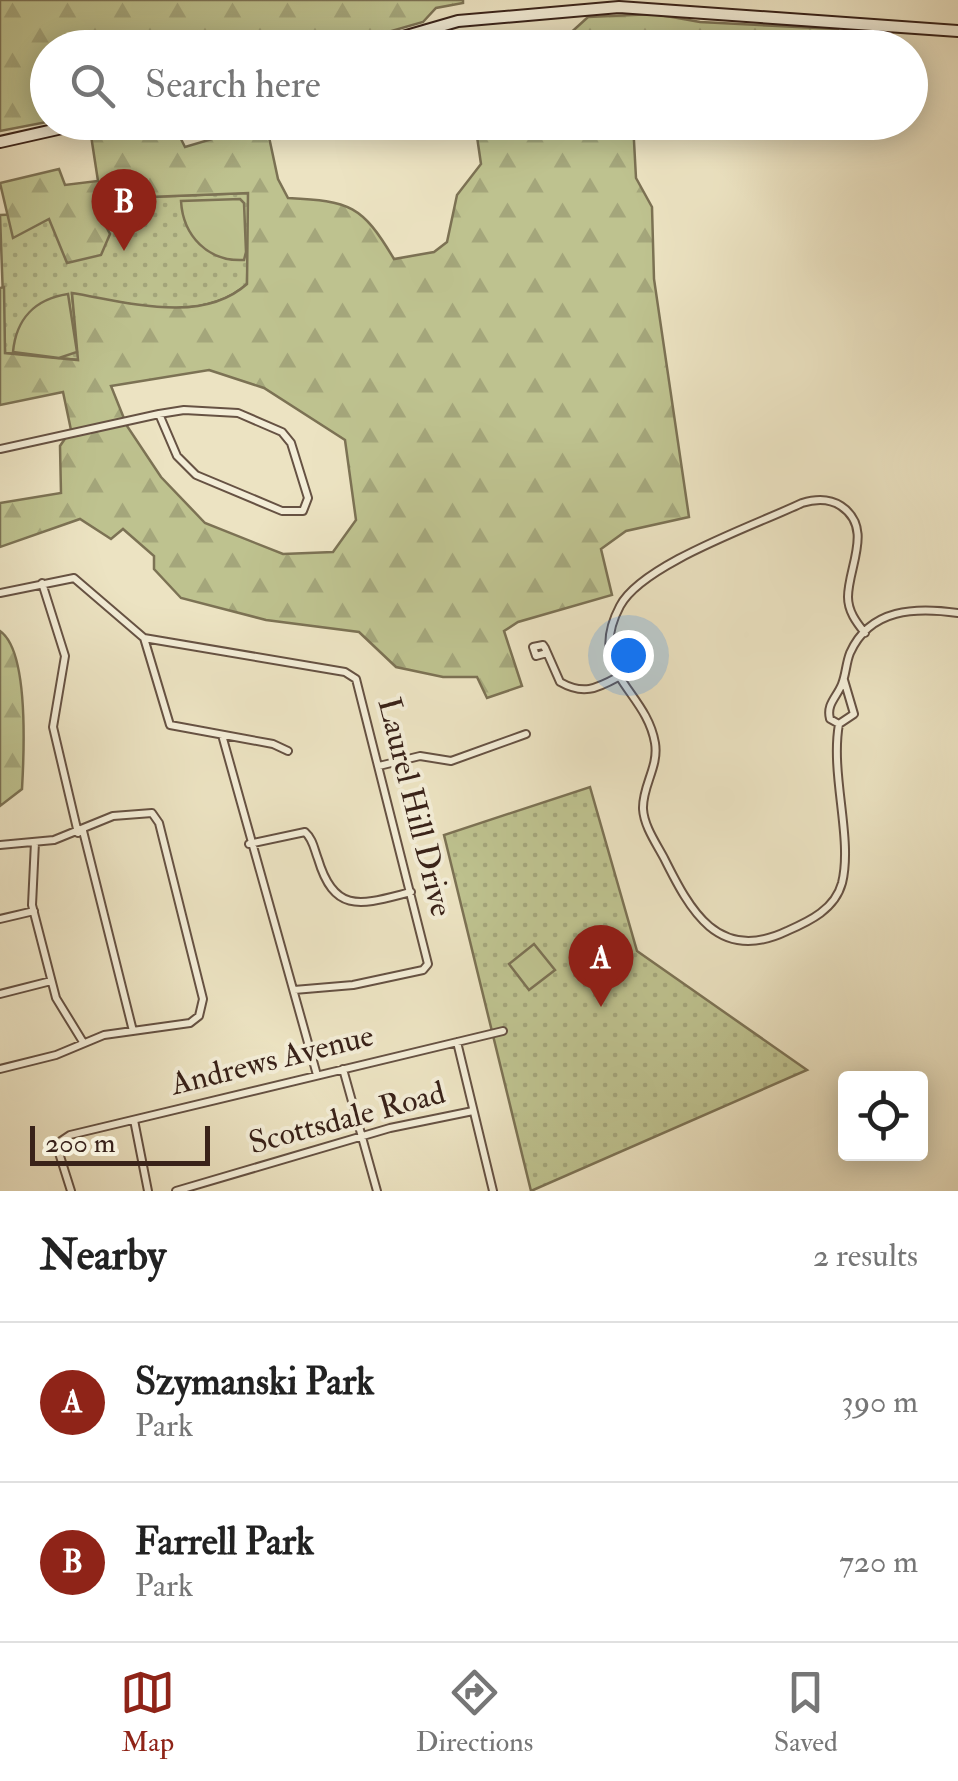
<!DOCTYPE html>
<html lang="en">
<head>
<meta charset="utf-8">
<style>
	body { margin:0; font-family:"IM FELL Double Pica",serif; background:#f6f6f6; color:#222 }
	.controls { position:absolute; right:30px; bottom:30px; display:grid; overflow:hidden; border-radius:10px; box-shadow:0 5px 25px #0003 }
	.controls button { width:90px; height:90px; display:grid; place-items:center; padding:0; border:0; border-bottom:2px solid #e0e0e0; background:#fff; color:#222; font:50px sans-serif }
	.scale { position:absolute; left:30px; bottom:25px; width:180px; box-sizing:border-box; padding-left:10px; border:5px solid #392219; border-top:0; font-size:28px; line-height:35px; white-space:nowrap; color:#392219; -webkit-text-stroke:8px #f3edd7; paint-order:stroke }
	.you { position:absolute; left:628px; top:655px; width:35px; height:35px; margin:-25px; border:8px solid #fff; border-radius:50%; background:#1a73e8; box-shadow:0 0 0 15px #1a73e833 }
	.badge { display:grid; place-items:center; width:65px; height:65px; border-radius:50%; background:#8f2418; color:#fff; font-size:32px; font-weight:700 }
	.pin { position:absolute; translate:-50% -82px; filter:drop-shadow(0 2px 5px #0008) }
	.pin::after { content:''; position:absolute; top:52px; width:35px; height:30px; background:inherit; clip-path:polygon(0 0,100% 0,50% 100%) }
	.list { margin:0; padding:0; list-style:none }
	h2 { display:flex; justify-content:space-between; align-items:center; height:130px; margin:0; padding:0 40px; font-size:42px }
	h2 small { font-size:32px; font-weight:400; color:#767676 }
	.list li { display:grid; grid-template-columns:65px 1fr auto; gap:30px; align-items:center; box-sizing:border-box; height:160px; padding:0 40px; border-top:2px solid #e0e0e0 }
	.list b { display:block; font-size:38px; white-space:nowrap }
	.list p { margin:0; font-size:32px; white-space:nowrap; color:#767676 }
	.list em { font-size:32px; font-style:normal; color:#767676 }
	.icon { flex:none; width:55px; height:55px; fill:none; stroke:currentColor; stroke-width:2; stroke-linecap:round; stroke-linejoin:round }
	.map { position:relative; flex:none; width:958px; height:1191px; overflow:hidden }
	.search { position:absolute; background:#fff; box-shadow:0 5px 25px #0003; left:30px; right:30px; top:30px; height:110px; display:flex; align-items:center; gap:25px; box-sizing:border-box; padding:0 35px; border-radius:55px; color:#767676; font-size:38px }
	.sheet { height:450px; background:#fff }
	nav { display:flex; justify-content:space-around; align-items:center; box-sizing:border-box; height:140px; border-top:2px solid #e0e0e0; background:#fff; font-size:28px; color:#767676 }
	nav a { display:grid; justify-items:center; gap:5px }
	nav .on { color:#8f2418 }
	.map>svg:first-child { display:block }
</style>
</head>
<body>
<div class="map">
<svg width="958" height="1191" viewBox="0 0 958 1191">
	<defs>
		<pattern id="grass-dots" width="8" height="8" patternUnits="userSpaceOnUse" patternTransform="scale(2.5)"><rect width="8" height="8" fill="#bec28f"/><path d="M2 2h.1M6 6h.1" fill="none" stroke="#a4a67b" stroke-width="1.8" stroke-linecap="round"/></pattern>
		<pattern id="forest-firs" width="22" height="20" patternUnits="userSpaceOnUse" patternTransform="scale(2.5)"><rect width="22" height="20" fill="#bec28f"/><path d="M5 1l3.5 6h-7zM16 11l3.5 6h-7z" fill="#a4a67b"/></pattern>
	</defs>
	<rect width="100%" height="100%" fill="#ece3c2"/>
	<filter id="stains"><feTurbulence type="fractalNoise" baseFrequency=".002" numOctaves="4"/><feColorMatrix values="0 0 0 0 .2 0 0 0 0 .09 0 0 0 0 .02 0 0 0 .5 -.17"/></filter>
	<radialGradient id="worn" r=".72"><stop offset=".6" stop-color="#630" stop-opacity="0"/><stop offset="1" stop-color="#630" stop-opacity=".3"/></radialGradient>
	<path fill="url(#grass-dots)" stroke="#7c7254" stroke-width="2.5" d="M 249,193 L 247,284 C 202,325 128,303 72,294 L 79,360 L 5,353 L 0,215 L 97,211 L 149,197 Z
		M 590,787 L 637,951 L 807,1070 L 531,1191 L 444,835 Z"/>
	<path fill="url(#forest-firs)" stroke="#7c7254" stroke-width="2.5" fill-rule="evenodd" d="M 0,0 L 463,0 L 463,3 L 436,8 L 423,22 L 336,47 L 48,48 L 47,122 L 0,131 Z
		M 655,14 L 700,22 L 838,29 L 835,46 L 830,47 L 696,43 L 685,48 L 554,48 L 588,17 Z
		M 118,123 L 173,123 L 185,147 L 266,123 L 278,179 L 288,198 C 350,201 362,205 394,259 L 434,252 L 447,242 L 457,195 L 481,164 L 475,123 L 633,123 L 636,178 L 652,207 L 654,279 L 689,517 L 626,531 L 601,549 L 612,595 L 518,622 L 504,631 L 522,686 L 487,698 L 477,677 L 443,677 L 396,667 L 359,632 L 266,620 L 181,598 L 154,569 L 154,556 L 123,529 L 111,539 L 80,519 L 0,547 L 0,503 L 61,493 L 60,446 L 71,430 L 63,392 L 0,405 L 0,288 L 4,287 L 5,353 L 78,360 L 72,293 C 127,302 201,325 247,284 L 248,193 L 149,197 L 98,211 L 110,234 L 101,255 L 67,263 L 49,219 L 13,238 L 0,183 L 59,169 L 65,185 L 98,181 L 90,129 ZM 209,370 L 264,388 L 345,440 L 356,520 L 333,552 L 283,554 L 205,523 L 161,477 L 127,426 L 111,386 Z
		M 0,631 C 29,651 24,754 22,789 L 0,806 Z"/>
	<path fill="#bec28f" stroke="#7c7254" stroke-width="2.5" d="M 240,199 L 244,203 L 246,252 L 244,260 C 208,262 183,236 181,201 Z
		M 68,294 L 77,352 L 59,358 L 13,352 C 16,319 35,299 68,294 Z
		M 534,944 L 555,970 L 529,990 L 509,964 Z"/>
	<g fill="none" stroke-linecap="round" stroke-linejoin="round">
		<defs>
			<path id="street" d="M 184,410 L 238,413 L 282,432 L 291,443 L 308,498 L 303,511 L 282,511 L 196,475 L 177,456 L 159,414 Z
				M 0,449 L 159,414
				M 42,583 L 65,656 L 53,727 L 78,833
				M 0,593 L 74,578 L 144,638 L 345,672 L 356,679 L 428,964 L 423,970 L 353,985 L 294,990
				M 144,638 L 170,725 L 273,744 L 288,751
				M 547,653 L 536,656 L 533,647 L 543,645 L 545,648 L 560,682 C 583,695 596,689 618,677
				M 844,680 L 854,714 L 839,724 L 830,719 C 826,704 837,697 842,684 C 846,674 846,663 850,653 C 870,608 916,607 958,613
				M 839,724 C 830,775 853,838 842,883 C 835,909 810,921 787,931 C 718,964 690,910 664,858 C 656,843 644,826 643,809 C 642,786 659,767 655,743 C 646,689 585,672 620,606 C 642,564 756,525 802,503 C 815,499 829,498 841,506 C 874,528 848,567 848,597 C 848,611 856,622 865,633
				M 222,735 L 317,1075
				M 379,766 L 420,756 L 451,761 L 526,734
				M 83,831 L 133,1031
				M 35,842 L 32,905 L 56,998 L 83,1042
				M 249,844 L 305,832 C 313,839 314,849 318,859 C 335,916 363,904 411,892
				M 0,845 L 54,840 L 113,816 L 152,813 L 159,823 L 203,999 L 199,1016 L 190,1023 L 104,1035 L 56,1055 L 0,1069
				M 0,919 L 34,911
				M 0,994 L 51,981
				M 457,1042 L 493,1191
				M 343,1069 L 377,1191
				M 134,1120 L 148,1191
				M 71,1191 L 59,1153 L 61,1141 L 70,1135 L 503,1031
				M 176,1191 L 390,1128 L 473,1111"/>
			<path id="secondary" d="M 365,48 L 458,21 L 619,7 L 958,31
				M 0,142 L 89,122"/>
		</defs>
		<use href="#street" stroke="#665243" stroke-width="10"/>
		<use href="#secondary" stroke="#392219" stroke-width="14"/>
		<use href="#street" stroke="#f3edd7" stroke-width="6"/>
		<use href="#secondary" stroke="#f3edd7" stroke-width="10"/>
	</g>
	<g text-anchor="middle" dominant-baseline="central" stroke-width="8" stroke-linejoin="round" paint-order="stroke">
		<g font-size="32" fill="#392219" stroke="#f3edd7">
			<text transform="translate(415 807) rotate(76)">Laurel Hill Drive</text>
			<text transform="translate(272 1060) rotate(-14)">Andrews Avenue</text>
			<text transform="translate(347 1118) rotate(-15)">Scottsdale Road</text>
		</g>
	</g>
	<rect width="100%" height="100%" filter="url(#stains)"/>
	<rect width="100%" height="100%" fill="url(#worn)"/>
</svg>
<div class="controls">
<button><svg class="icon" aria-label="locate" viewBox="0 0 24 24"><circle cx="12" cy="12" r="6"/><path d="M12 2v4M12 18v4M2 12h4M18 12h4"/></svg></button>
</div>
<div class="scale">200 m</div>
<div class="you"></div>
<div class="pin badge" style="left:601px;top:1007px">A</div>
<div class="pin badge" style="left:124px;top:251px">B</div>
<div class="search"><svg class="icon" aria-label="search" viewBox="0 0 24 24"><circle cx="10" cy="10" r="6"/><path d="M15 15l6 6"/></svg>Search here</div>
</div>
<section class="sheet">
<h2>Nearby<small>2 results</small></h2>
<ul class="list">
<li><span class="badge">A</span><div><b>Szymanski Park</b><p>Park</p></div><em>390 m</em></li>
<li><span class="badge">B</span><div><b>Farrell Park</b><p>Park</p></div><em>720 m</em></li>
</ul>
</section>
<nav>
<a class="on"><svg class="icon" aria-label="map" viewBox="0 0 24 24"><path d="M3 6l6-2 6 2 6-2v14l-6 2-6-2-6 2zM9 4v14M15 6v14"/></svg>Map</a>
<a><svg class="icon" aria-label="directions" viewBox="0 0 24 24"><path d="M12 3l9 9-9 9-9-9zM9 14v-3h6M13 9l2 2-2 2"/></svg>Directions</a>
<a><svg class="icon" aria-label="saved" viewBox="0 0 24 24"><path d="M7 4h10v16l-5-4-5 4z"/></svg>Saved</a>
</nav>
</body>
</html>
